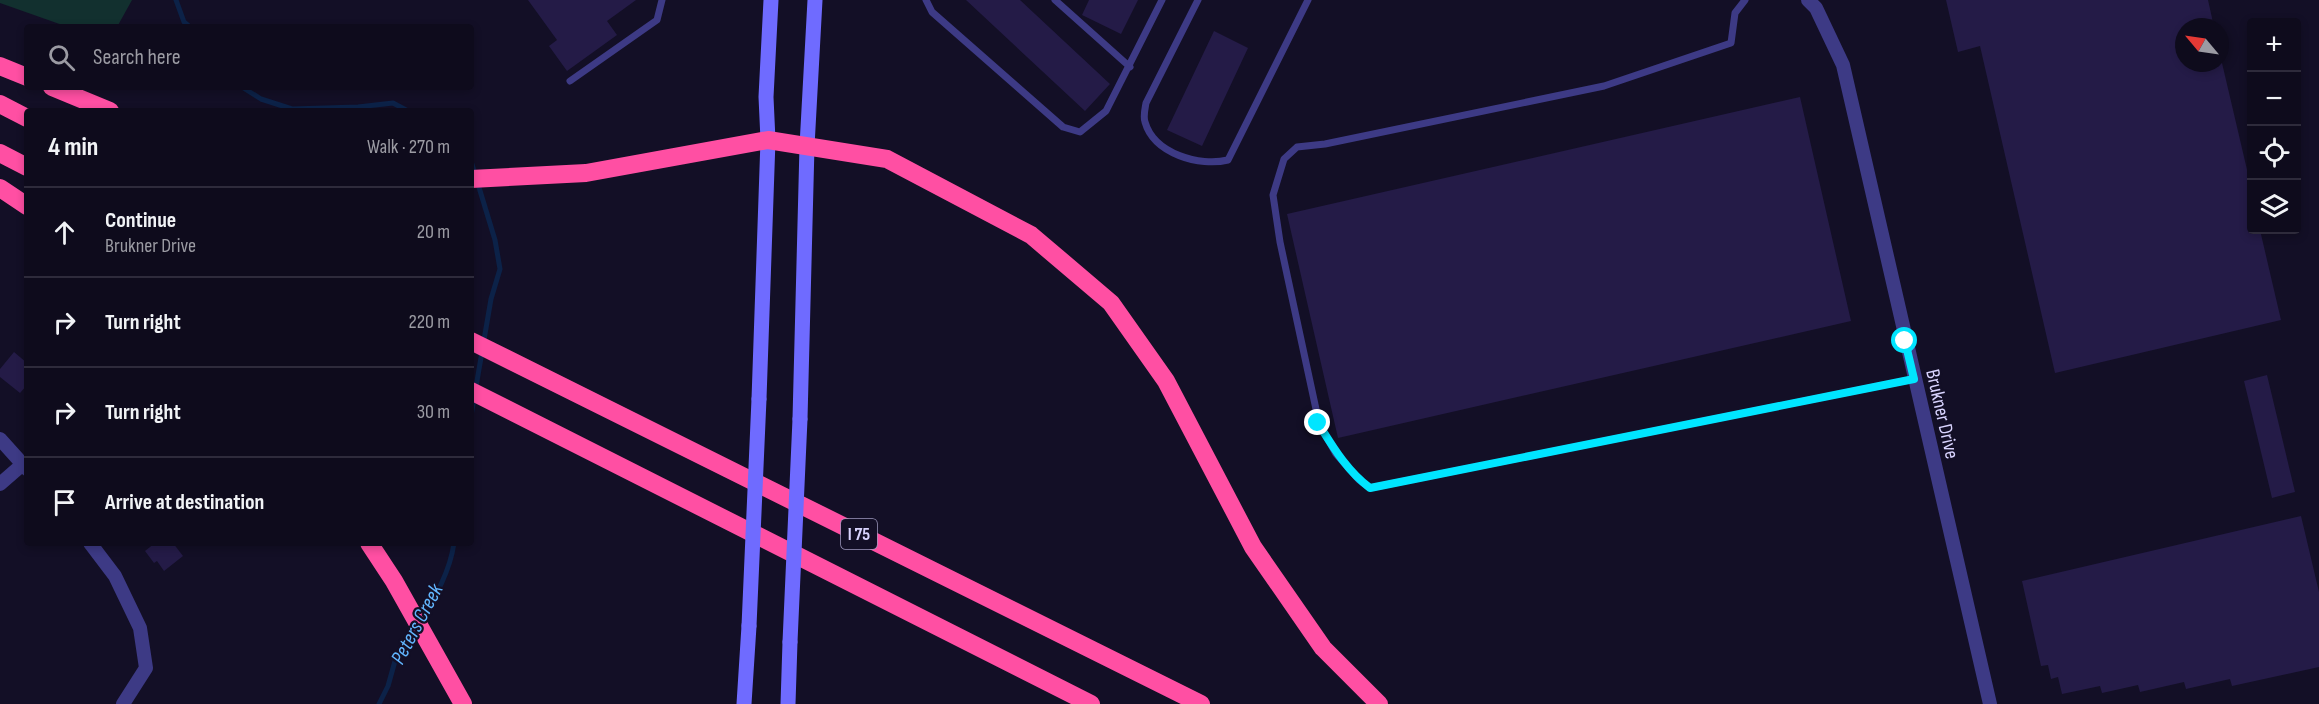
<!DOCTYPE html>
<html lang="en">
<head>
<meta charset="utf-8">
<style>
	body { margin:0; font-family:"Sofia Sans Condensed",sans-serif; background:#1c1929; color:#f1f3f6 }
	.controls { position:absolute; right:18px; top:18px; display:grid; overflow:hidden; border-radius:6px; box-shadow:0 3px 9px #0003 }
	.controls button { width:54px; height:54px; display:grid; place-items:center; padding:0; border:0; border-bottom:2px solid #2e2b3b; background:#0e0b1c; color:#f1f3f6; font:30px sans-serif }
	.compass { position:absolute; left:2175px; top:18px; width:54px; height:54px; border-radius:50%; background:#0e0b1c; box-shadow:0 3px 9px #0003; rotate:299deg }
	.stop { position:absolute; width:18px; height:18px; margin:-14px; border:4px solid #00e5ff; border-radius:50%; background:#fff }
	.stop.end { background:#00e5ff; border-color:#fff; box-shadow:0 2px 6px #0008 }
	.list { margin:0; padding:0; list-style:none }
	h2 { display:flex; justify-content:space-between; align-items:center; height:78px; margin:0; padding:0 24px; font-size:26px }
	h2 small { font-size:20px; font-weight:400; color:#9b9ba3 }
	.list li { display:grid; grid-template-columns:39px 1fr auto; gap:18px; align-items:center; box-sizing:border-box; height:90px; padding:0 24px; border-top:2px solid #2e2b3b }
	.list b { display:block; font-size:22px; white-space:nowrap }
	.list p { margin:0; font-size:20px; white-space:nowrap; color:#9b9ba3 }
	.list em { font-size:20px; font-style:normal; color:#9b9ba3 }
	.icon { flex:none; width:33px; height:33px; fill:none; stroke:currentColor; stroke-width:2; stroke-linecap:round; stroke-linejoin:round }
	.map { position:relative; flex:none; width:2319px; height:704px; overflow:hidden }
	.search { position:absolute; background:#0e0b1c; box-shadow:0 3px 9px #0003; left:24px; top:24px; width:450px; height:66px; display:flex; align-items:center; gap:15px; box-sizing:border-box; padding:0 21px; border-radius:6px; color:#9b9ba3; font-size:22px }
	.panel { position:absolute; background:#0e0b1c; box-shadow:0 3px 9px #0003; left:24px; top:108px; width:450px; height:438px; border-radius:6px }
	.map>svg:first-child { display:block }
</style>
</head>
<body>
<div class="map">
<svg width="2319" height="704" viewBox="0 0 2319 704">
	<rect width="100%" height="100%" fill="#130f26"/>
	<path fill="#12302f" d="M 0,0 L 132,0 L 117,27 L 68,27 L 0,3 Z"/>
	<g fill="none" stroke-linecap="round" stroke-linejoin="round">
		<path stroke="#0c2248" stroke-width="5" d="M 176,0 L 184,22 L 190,27
			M 242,87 L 261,99 L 292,109 L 358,107 L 393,103 L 408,111
			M 471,161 L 495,240 L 500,269 L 491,299 L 471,416
			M 421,620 C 436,596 450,571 454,543
			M 379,704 L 388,686 L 395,661 L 416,627"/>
	</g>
	<path fill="#241b47" d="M 528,0 L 636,0 L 607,21 L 617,35 L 567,71 L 549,46 L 557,40 Z
		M 966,0 L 1020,0 L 1110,84 L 1085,111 Z
		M 1089,0 L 1138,0 L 1121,34 L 1082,15 Z
		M 1946,0 L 2208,0 L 2214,27 L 2184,27 L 2184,63 L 2222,63 L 2252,191 L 2252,230 L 2260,230 L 2281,320 L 2055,373 L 1980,46 L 1958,52 Z
		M 1214,31 L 1248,48 L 1202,146 L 1167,130 Z
		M 1800,97 L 1851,321 L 1338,438 L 1287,214 Z
		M 14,352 L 27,363 L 27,385 L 20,393 L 0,377 L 0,369 Z
		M 2267,375 L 2295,492 L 2272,498 L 2244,381 Z
		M 2301,516 L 2319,592 L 2319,667 L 2232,686 L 2230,679 L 2186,689 L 2184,682 L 2140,692 L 2138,685 L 2102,693 L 2100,686 L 2062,694 L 2058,677 L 2051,679 L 2048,665 L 2041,666 L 2022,581 Z
		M 155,543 L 173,543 L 183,556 L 164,571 L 157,561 L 154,563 L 145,551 Z"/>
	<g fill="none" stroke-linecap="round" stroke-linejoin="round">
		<path stroke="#3d3a85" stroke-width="7" d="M 926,0 L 932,12 L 1063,127 L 1080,132 L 1106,111 L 1162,0
			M 1055,0 L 1130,67
			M 1198,0 L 1146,103 C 1145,109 1143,116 1145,122 C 1154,154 1200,167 1228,160 L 1308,0
			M 1745,0 L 1735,13 L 1731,43 L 1604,86 L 1325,144 L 1297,147 L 1284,159 L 1273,195 L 1280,242 L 1319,423 L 1336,454 L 1359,480 L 1370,488 L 1914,379
			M 570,81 L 657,20 L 662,0"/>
		<path stroke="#3d3a85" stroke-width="14" d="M 1808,0 L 1816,8 L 1843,65 L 1990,704
			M 0,439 L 27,469
			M 0,484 L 23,464
			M 90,543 L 115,576 L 140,628 L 146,668 L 123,704"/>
		<path stroke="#6f6bff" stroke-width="15" d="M 759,399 L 768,140 L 766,97 L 771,0
			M 800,419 L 807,146 L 815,0
			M 744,704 L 749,626
			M 788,704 L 790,642"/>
		<path stroke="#ff4fa3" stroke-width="18" d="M 0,66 L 27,77
			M 52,87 L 110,111
			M 0,104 L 27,118
			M 0,153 L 27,167
			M 471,179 L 586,173 L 768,140 L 887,159 L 1031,235 L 1111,303 L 1166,381 L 1253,547 L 1323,648 L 1379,704
			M 0,188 L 27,206
			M 471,341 L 1201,704
			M 471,391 L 1091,704
			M 369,543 L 394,581 L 463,704"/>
		<path stroke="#6f6bff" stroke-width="15" d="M 749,626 L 759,399
			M 790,642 L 800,419"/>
	</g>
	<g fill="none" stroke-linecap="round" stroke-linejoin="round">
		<path stroke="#00e5ff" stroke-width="8" d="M 1318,423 C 1333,447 1347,471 1370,488 L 1914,379 L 1905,341"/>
	</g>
	<g text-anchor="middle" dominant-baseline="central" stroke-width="4.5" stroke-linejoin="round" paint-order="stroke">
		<rect fill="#130f26" stroke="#9e99be" stroke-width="1.5" x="841" y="519" width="36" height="30" rx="4.5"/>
		<g font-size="18" font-weight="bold" fill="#d9d4ff">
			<text x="859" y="534">I 75</text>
		</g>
		<g font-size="20" fill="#d9d4ff" stroke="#130f26">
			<text transform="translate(1942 414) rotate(77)">Brukner Drive</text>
		</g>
		<g font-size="21" font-style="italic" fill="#62b6ff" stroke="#130f26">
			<text transform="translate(417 624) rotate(-62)">Peters Creek</text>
		</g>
	</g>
</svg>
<div class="controls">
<button>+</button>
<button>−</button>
<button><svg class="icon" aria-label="locate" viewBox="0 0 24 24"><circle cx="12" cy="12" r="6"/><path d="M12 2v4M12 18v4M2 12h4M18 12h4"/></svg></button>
<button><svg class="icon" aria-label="layers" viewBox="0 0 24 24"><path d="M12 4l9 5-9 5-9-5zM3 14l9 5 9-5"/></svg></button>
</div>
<svg class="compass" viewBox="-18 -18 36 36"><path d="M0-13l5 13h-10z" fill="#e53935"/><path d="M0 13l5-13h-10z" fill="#9b9ba3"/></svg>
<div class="stop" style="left:1905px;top:341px"></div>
<div class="stop end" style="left:1318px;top:423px"></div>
<div class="search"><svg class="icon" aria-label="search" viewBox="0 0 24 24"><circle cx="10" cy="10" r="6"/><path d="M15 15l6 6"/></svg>Search here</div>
<section class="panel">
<h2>4 min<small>Walk · 270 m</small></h2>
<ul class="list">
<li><svg class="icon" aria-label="ahead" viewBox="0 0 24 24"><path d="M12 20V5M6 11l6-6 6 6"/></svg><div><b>Continue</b><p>Brukner Drive</p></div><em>20 m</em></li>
<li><svg class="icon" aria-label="right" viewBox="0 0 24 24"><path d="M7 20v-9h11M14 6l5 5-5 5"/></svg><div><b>Turn right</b></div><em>220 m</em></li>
<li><svg class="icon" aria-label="right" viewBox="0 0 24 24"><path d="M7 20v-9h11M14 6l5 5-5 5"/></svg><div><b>Turn right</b></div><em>30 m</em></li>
<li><svg class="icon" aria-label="arrive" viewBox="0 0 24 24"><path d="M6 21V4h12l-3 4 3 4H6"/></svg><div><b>Arrive at destination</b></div></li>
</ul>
</section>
</div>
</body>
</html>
